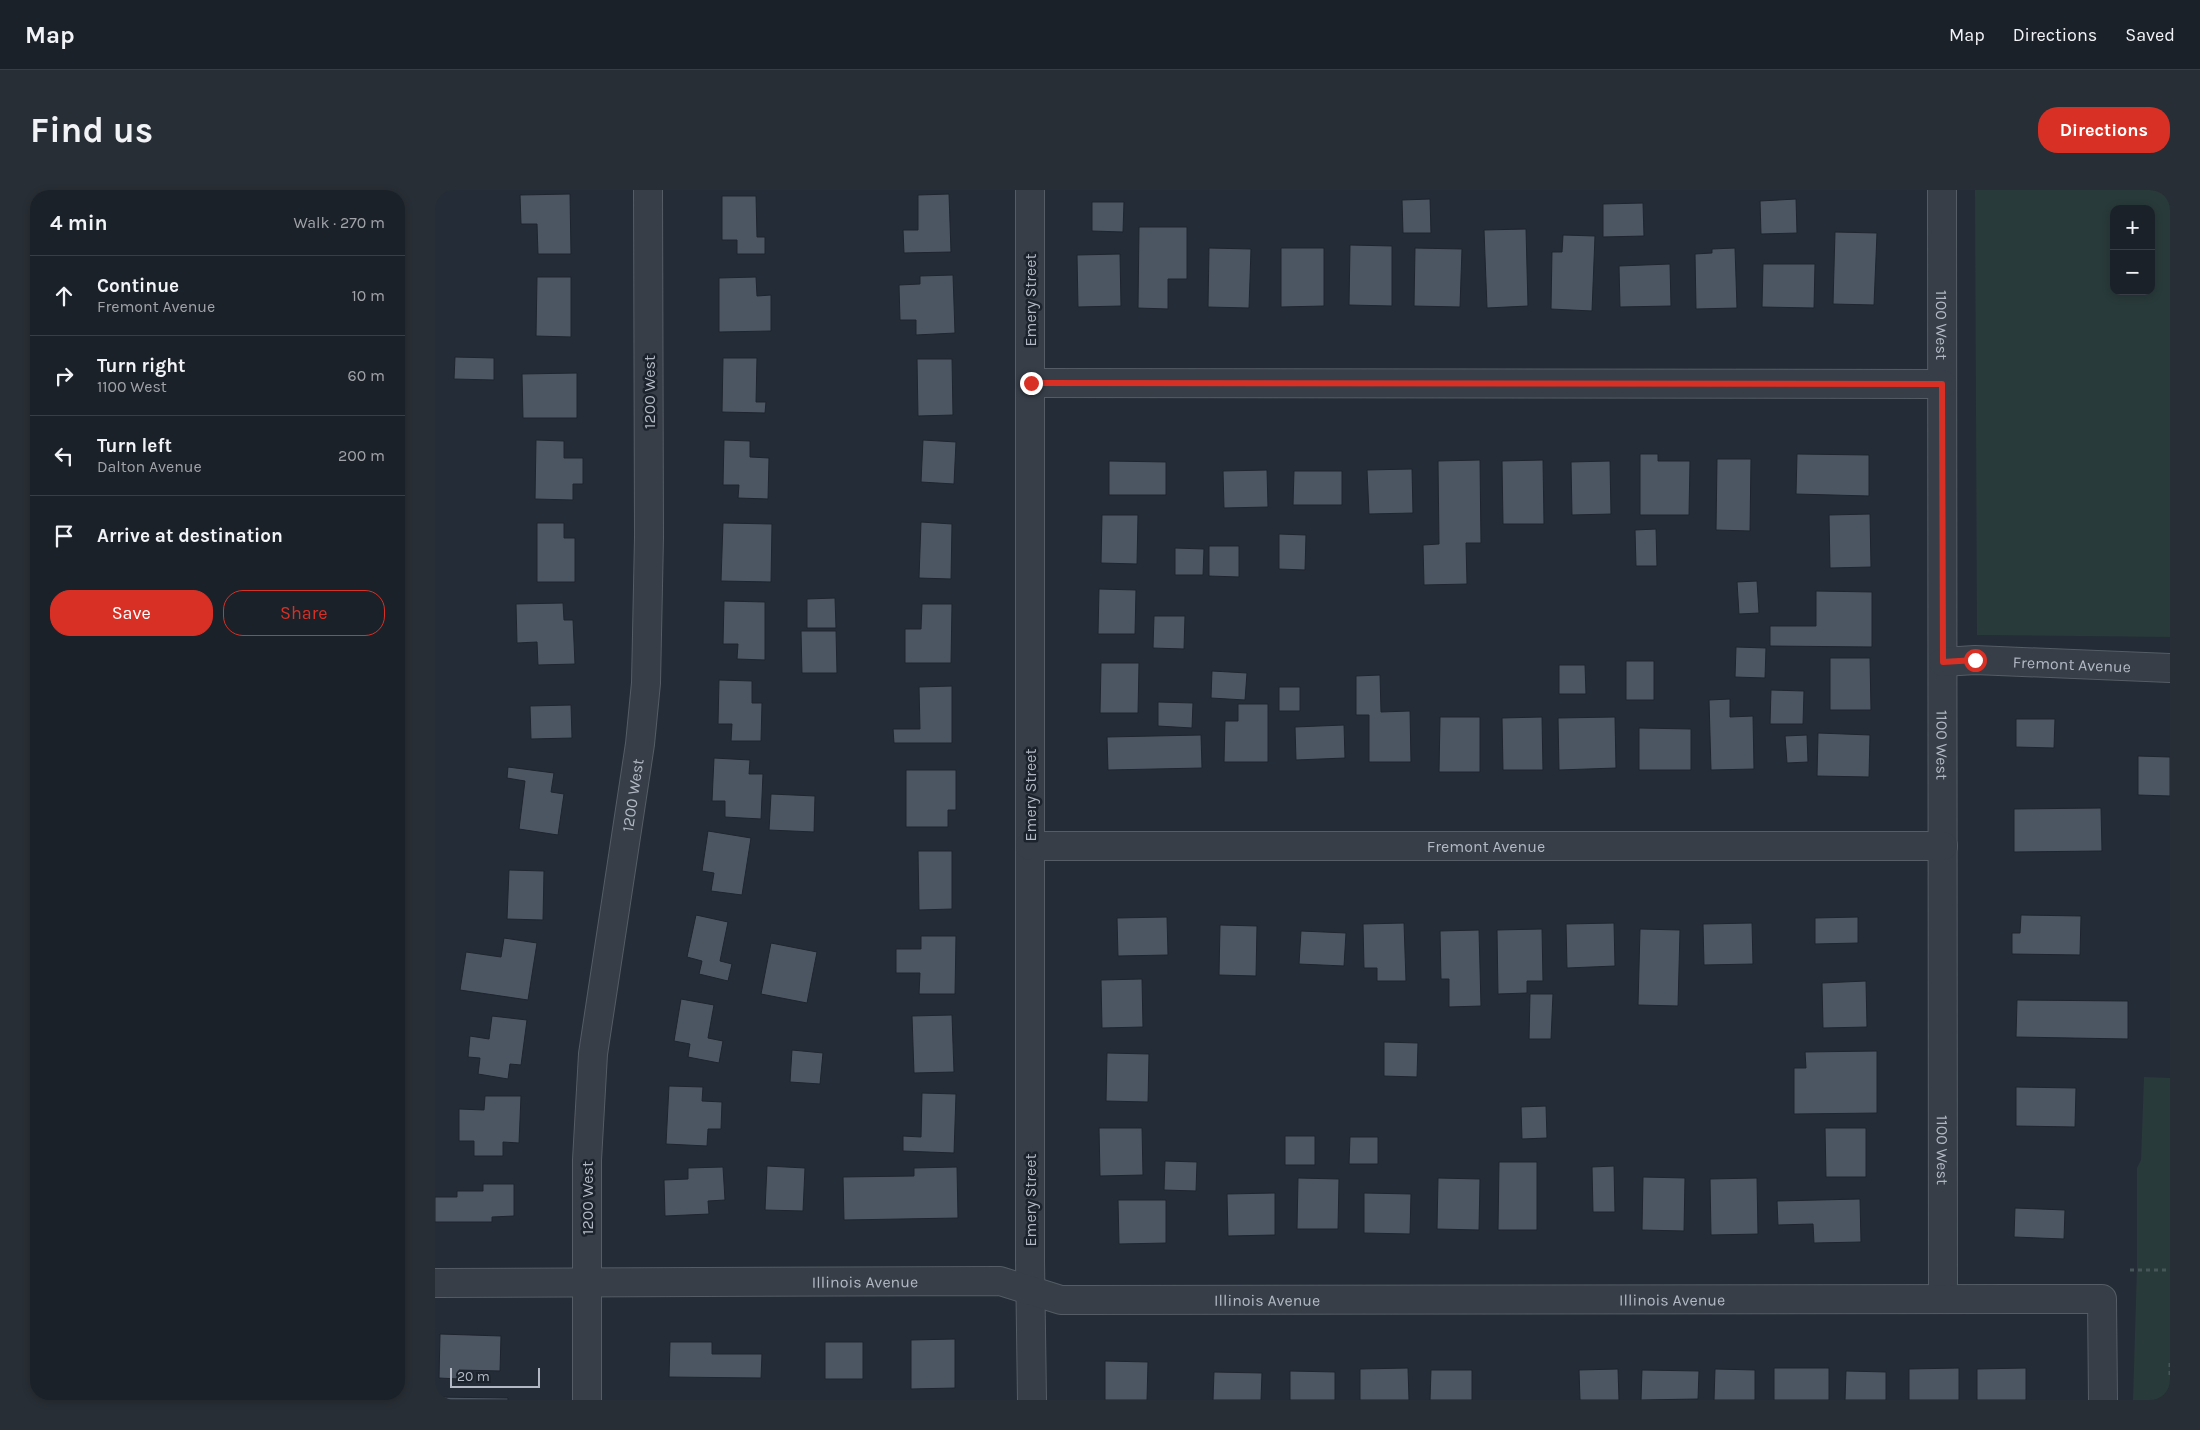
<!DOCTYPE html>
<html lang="en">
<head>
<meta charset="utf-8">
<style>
	body { margin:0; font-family:Karla,sans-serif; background:#282e35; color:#f1f3f6 }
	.controls { position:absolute; right:15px; top:15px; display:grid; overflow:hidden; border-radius:10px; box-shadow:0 2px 8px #0003 }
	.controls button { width:45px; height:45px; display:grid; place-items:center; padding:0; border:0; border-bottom:1px solid #393e46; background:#1b2129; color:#f1f3f6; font:25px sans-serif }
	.scale { position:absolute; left:15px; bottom:12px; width:90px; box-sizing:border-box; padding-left:5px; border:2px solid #b2b9c4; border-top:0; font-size:14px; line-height:18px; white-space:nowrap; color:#b2b9c4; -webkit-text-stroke:4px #1d232c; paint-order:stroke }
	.stop { position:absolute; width:15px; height:15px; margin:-11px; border:4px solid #d93025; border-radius:50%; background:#fff }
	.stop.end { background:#d93025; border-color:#fff; box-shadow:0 1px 5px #0008 }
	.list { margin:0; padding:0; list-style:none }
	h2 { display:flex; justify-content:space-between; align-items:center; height:65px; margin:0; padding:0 20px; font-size:21px }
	h2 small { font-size:16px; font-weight:400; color:#a0a3a8 }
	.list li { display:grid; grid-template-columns:32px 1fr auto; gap:15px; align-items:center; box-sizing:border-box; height:80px; padding:0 20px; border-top:1px solid #393e46 }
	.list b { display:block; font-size:19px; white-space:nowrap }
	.list p { margin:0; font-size:16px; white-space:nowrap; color:#a0a3a8 }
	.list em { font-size:16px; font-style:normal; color:#a0a3a8 }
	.actions { display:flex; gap:10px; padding:15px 20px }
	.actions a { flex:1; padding:11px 0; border:1px solid #d93025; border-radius:20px; text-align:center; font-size:18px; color:#d93025 }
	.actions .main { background:#d93025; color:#fff }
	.icon { flex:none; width:28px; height:28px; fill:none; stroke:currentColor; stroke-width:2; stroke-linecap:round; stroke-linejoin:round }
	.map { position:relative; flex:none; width:1735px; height:1210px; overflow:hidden; border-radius:20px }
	header { display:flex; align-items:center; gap:30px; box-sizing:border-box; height:70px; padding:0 25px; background:#1b2129; border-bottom:1px solid #393e46 }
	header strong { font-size:24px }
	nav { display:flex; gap:28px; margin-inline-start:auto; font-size:18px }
	.intro { display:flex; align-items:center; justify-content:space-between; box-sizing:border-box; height:120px; padding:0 30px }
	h1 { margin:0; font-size:35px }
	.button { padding:12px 22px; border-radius:20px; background:#d93025; color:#fff; font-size:18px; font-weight:700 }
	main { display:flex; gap:30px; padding:0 30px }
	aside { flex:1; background:#1b2129; border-radius:20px; box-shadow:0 2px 8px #0003 }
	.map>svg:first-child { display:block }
</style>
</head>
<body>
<header>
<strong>Map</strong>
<nav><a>Map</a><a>Directions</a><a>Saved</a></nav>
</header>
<div class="intro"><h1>Find us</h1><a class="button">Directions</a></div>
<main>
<aside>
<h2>4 min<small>Walk · 270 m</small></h2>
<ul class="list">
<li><svg class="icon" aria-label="ahead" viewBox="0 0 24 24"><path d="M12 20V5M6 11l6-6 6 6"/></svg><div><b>Continue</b><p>Fremont Avenue</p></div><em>10 m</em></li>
<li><svg class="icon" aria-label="right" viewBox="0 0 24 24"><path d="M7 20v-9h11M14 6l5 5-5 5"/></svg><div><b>Turn right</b><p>1100 West</p></div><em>60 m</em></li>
<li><svg class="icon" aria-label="left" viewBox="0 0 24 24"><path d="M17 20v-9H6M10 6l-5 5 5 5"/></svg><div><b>Turn left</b><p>Dalton Avenue</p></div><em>200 m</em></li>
<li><svg class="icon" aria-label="arrive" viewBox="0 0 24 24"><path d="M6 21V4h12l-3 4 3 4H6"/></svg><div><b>Arrive at destination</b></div></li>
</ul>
<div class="actions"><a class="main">Save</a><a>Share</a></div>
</aside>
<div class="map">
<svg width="1735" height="1210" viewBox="0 0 1735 1210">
	<rect width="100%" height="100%" fill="#242c37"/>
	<path fill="#293a3a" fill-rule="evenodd" d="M 1540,0 L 1735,0 L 1735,447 L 1542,445 ZM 1679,19 L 1716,19 L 1716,101 L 1679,101 Z
		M 1709,887 L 1735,888 L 1735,1210 L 1698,1210 L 1702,1077 L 1702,978 L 1706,970 Z"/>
	<path fill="#4c5662" stroke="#1e252e" d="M 135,4 L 136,64 L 103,64 L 102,34 L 86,34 L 85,5 Z
		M 514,4 L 516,62 L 469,63 L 468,40 L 483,40 L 483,5 Z
		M 287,6 L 321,6 L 322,47 L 330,47 L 330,64 L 302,64 L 302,50 L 287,50 Z
		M 995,9 L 996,43 L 968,43 L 967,10 Z
		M 1361,9 L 1362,43 L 1326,44 L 1325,11 Z
		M 657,12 L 689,12 L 688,42 L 657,41 Z
		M 1208,13 L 1209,46 L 1168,47 L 1168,14 Z
		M 704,37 L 752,37 L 752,89 L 733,89 L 733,119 L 703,118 Z
		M 1091,39 L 1093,116 L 1052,118 L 1049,40 Z
		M 1400,42 L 1442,43 L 1439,115 L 1398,114 Z
		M 1128,45 L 1160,46 L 1157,121 L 1116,119 L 1117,62 L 1127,62 Z
		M 915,55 L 957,56 L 957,116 L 914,115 Z
		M 774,58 L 816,59 L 814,118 L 773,117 Z
		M 846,58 L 889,58 L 889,116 L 846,117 Z
		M 980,58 L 1027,59 L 1025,117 L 979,116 Z
		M 1300,58 L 1302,118 L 1261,119 L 1260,64 L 1277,63 L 1277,59 Z
		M 685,64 L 686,116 L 643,117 L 642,65 Z
		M 1235,74 L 1236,116 L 1185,117 L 1184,76 Z
		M 1328,74 L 1380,74 L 1379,118 L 1327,117 Z
		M 518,85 L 520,143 L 481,145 L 481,130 L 465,130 L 464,95 L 485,94 L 485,86 Z
		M 102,87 L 136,87 L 136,147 L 101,146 Z
		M 321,87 L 322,106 L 336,105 L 336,141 L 284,142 L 284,88 Z
		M 20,167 L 59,168 L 59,190 L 19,189 Z
		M 288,168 L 322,168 L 321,212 L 331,212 L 330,223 L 287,222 Z
		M 482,169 L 517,169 L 518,225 L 483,226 Z
		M 142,183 L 142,228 L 88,228 L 87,184 Z
		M 101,250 L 129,251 L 129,268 L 148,268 L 148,294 L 138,294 L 138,310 L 100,309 Z
		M 289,250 L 315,251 L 315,267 L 334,268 L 333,309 L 303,308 L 304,295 L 288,295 Z
		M 488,250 L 521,252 L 519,294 L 486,292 Z
		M 1205,264 L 1223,264 L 1223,271 L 1255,271 L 1254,325 L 1205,325 Z
		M 1362,264 L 1434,265 L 1434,306 L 1361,304 Z
		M 1282,269 L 1316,269 L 1315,341 L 1281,340 Z
		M 1045,270 L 1046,353 L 1031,353 L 1032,394 L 989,395 L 988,355 L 1004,354 L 1003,271 Z
		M 1108,270 L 1109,334 L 1068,334 L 1067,271 Z
		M 674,271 L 731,272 L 731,305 L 674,305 Z
		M 1175,271 L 1176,324 L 1137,325 L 1136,272 Z
		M 977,279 L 978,323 L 934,324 L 932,280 Z
		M 832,280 L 833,317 L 789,318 L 788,281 Z
		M 859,281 L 907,281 L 907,315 L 858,315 Z
		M 1435,324 L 1436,377 L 1395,378 L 1394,325 Z
		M 667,325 L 703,325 L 702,374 L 666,373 Z
		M 486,332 L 517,334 L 516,389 L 484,388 Z
		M 102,333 L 129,333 L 129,348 L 140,348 L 140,392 L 102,392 Z
		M 288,333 L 337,334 L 336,392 L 286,391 Z
		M 1221,339 L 1222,376 L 1201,376 L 1200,340 Z
		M 844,344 L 871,345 L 870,380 L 844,379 Z
		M 774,356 L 804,356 L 804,387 L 774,386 Z
		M 740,358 L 769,359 L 768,385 L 740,385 Z
		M 1322,391 L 1324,423 L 1304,424 L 1302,392 Z
		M 664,399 L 701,400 L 700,444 L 663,444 Z
		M 1381,401 L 1437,402 L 1437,457 L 1335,456 L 1335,436 L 1381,436 Z
		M 400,408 L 401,438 L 372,438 L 372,409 Z
		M 289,411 L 330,412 L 330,470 L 302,469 L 303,454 L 288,454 Z
		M 128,413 L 129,430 L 138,430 L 140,474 L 103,475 L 102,452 L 82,453 L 81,414 Z
		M 487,414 L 517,414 L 516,473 L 470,473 L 470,439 L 486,439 Z
		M 719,426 L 750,426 L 749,459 L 718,458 Z
		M 366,441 L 401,441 L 402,483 L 367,483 Z
		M 1301,457 L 1331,458 L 1330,488 L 1300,487 Z
		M 1395,468 L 1435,468 L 1436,520 L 1395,520 Z
		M 1191,471 L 1219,471 L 1219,510 L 1191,510 Z
		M 666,473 L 704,473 L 703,523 L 665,523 Z
		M 1124,475 L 1150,475 L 1151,504 L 1124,504 Z
		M 777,481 L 812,483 L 810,510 L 776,508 Z
		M 945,485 L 946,522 L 975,521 L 976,572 L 934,572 L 934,525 L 921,525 L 921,486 Z
		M 284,490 L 317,491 L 317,513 L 327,513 L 326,551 L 296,551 L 297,534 L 283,534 Z
		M 517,496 L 517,553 L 459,553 L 458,539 L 485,539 L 484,497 Z
		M 844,497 L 865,497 L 865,521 L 844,521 Z
		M 1336,500 L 1369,501 L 1368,534 L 1335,534 Z
		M 1295,509 L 1295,527 L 1318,526 L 1319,579 L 1276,580 L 1274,510 Z
		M 723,512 L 758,513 L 757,538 L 723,536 Z
		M 803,514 L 833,514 L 833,572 L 789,572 L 790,531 L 803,531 Z
		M 136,515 L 137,548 L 96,549 L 95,516 Z
		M 1005,527 L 1045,527 L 1045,582 L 1004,582 Z
		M 1107,527 L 1108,580 L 1068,580 L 1067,528 Z
		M 1180,527 L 1181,578 L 1124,580 L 1123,528 Z
		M 1581,529 L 1620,529 L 1619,558 L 1581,557 Z
		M 909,535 L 910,568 L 861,570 L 860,537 Z
		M 1204,538 L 1256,539 L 1256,580 L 1204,580 Z
		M 1383,543 L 1435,545 L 1434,587 L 1382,586 Z
		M 766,545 L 767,578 L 673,580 L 672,547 Z
		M 1372,545 L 1373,572 L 1352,573 L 1350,546 Z
		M 1703,566 L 1735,567 L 1735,606 L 1703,605 Z
		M 279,568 L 315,570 L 314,584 L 328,584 L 326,629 L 290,627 L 290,611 L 277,611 Z
		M 73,577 L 119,583 L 116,602 L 129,604 L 123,645 L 84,639 L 90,591 L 72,588 Z
		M 471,580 L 521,580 L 521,620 L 513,620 L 513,637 L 471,637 Z
		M 336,604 L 380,606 L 379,642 L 334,640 Z
		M 1666,618 L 1667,661 L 1579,662 L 1579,619 Z
		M 273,641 L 316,648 L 307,705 L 276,701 L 279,683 L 267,681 Z
		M 483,661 L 517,661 L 517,719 L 484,720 Z
		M 74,680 L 109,681 L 108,730 L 72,729 Z
		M 261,725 L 293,732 L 285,771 L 297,774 L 293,791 L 264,784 L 267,771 L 252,767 Z
		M 1586,725 L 1646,726 L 1645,765 L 1577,764 L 1577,743 L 1585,743 Z
		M 732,727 L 733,765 L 683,766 L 682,728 Z
		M 1423,727 L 1423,753 L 1380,754 L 1380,728 Z
		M 969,733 L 971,791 L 942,791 L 942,778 L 929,778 L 928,734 Z
		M 1179,733 L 1180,776 L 1132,778 L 1131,734 Z
		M 1317,733 L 1318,774 L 1269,775 L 1268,734 Z
		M 785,735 L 822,736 L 821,786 L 784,785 Z
		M 1107,739 L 1108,791 L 1092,791 L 1092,803 L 1063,804 L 1062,740 Z
		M 1205,739 L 1245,740 L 1243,816 L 1203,815 Z
		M 1044,740 L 1046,816 L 1014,817 L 1014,789 L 1006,789 L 1005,741 Z
		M 866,741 L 911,743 L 909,776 L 864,774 Z
		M 486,746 L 521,746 L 520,804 L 484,804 L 485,783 L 461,783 L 461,759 L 486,759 Z
		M 69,748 L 102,753 L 93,810 L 25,800 L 31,762 L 66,767 Z
		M 336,753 L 382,762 L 372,813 L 326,804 Z
		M 707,789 L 708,837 L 667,838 L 666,790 Z
		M 1431,791 L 1432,837 L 1388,838 L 1387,793 Z
		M 1095,804 L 1118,804 L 1116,849 L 1094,849 Z
		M 246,809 L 279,815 L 273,848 L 288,851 L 284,873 L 253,867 L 255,854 L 239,851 Z
		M 1582,810 L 1693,811 L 1693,849 L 1581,847 Z
		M 517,825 L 519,882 L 479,883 L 477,826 Z
		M 57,826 L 92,830 L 86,875 L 75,874 L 73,889 L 43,884 L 45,868 L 33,867 L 35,846 L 54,849 Z
		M 949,852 L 983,853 L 982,887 L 949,886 Z
		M 357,860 L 388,863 L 385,894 L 355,892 Z
		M 1442,861 L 1442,923 L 1359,924 L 1359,878 L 1371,878 L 1370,862 Z
		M 672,863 L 714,864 L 713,912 L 671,911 Z
		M 234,896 L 268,897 L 267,911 L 287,912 L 286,939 L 273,939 L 272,956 L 231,954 Z
		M 1581,897 L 1641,898 L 1640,937 L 1581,936 Z
		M 487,903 L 521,904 L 519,963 L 468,961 L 468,946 L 486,947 Z
		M 50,906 L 86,906 L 84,953 L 68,952 L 68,966 L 39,966 L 39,951 L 24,951 L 24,919 L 49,920 Z
		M 1111,916 L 1112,948 L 1087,949 L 1086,917 Z
		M 664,938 L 707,938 L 708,985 L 665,986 Z
		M 1390,938 L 1431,938 L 1431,987 L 1391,987 Z
		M 850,946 L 880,946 L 880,975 L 850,975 Z
		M 915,947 L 943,947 L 943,974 L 914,974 Z
		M 730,971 L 762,972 L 761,1001 L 729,1000 Z
		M 1064,972 L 1102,972 L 1102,1040 L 1063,1040 Z
		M 332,976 L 370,978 L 368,1021 L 330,1020 Z
		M 1179,976 L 1180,1022 L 1158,1022 L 1157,977 Z
		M 288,977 L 290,1010 L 273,1011 L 274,1024 L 230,1026 L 229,990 L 253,989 L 253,978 Z
		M 522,977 L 523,1028 L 409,1030 L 408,987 L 479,986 L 479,978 Z
		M 1208,987 L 1250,988 L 1249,1041 L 1207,1040 Z
		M 863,988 L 904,989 L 903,1039 L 862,1039 Z
		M 1003,988 L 1045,989 L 1044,1040 L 1002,1039 Z
		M 1322,988 L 1323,1044 L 1276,1045 L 1275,989 Z
		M 48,994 L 79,994 L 79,1026 L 57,1027 L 57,1032 L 0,1032 L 0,1007 L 22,1007 L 22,1001 L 48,1001 Z
		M 840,1003 L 840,1045 L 793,1046 L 792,1004 Z
		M 929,1003 L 976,1004 L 975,1044 L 929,1043 Z
		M 1425,1009 L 1426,1052 L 1379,1053 L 1378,1034 L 1343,1035 L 1342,1011 Z
		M 683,1010 L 731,1010 L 731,1053 L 684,1054 Z
		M 1580,1018 L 1630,1020 L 1629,1049 L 1579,1047 Z
		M 5,1144 L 66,1146 L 65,1181 L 24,1180 L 24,1189 L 4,1188 Z
		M 520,1149 L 520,1198 L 476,1199 L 476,1150 Z
		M 235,1152 L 277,1152 L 277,1164 L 327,1164 L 326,1188 L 234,1187 Z
		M 390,1152 L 428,1152 L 428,1189 L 390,1189 Z
		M 670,1171 L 713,1172 L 712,1210 L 670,1210 Z
		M 973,1178 L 974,1210 L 925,1210 L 925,1179 Z
		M 1339,1178 L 1394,1178 L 1394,1210 L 1339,1210 Z
		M 1524,1178 L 1524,1210 L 1474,1210 L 1474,1179 Z
		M 1591,1178 L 1591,1210 L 1542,1210 L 1542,1179 Z
		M 1183,1179 L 1184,1210 L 1145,1210 L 1144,1180 Z
		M 1280,1179 L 1320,1180 L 1320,1210 L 1279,1210 Z
		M 996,1180 L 1037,1180 L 1037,1210 L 995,1210 Z
		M 1207,1180 L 1264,1181 L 1263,1209 L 1206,1210 Z
		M 855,1181 L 900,1182 L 900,1210 L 855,1210 Z
		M 1411,1181 L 1451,1182 L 1451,1210 L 1410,1210 Z
		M 779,1182 L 827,1183 L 826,1210 L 778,1210 Z
		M 0,1207 L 73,1208 L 73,1210 L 0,1210 Z"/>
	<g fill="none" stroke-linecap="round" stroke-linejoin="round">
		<defs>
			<g id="minor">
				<path d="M 595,0 L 595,1071 L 597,1210"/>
				<path id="s1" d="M 1507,0 L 1508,1109"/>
				<path d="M 596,193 L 1507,194"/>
				<path id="s2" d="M 1508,472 L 1540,470 L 1735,478"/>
				<path id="s3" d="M 595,656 L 1508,656"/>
				<path id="s4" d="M 0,1093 L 565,1091 L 626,1110 L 640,1110 L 1667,1109 L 1668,1210"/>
				<path id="s5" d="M 152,1210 L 152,970 L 158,864 L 205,554 L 211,493 L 214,347 L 213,0"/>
			</g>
		</defs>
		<use href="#minor" stroke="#555c65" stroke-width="30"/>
		<path stroke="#475759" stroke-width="3" stroke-dasharray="4 4" stroke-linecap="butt" d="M 1695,1080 L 1735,1080
			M 1735,1173 L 1735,1189"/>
		<use href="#minor" stroke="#373e48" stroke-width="28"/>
	</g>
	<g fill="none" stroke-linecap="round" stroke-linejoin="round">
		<path stroke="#d93025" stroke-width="6" d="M 596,193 L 1507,194 L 1508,472 L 1540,470"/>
	</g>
	<g text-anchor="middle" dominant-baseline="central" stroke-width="5" stroke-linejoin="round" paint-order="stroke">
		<g font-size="16" fill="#b2b9c4" stroke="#1d232c">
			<text transform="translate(595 110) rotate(-90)">Emery Street</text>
			<text stroke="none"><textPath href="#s1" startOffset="135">1100 West</textPath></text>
			<text transform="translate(214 202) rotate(-90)">1200 West</text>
			<text stroke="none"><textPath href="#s2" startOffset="129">Fremont Avenue</textPath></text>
			<text stroke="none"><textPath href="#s1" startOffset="555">1100 West</textPath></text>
			<text transform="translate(595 605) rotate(-90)">Emery Street</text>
			<text stroke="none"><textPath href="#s5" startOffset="608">1200 West</textPath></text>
			<text stroke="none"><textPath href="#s3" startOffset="456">Fremont Avenue</textPath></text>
			<text stroke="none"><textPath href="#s1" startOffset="960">1100 West</textPath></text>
			<text transform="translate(152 1008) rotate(-90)">1200 West</text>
			<text transform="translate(595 1010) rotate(-90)">Emery Street</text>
			<text stroke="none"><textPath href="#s4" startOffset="430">Illinois Avenue</textPath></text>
			<text stroke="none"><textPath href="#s4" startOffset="1240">Illinois Avenue</textPath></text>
			<text stroke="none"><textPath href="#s4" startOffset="835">Illinois Avenue</textPath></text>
		</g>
	</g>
</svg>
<div class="controls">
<button>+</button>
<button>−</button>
</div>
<div class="scale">20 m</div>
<div class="stop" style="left:1540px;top:470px"></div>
<div class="stop end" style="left:596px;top:193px"></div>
</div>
</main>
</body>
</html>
